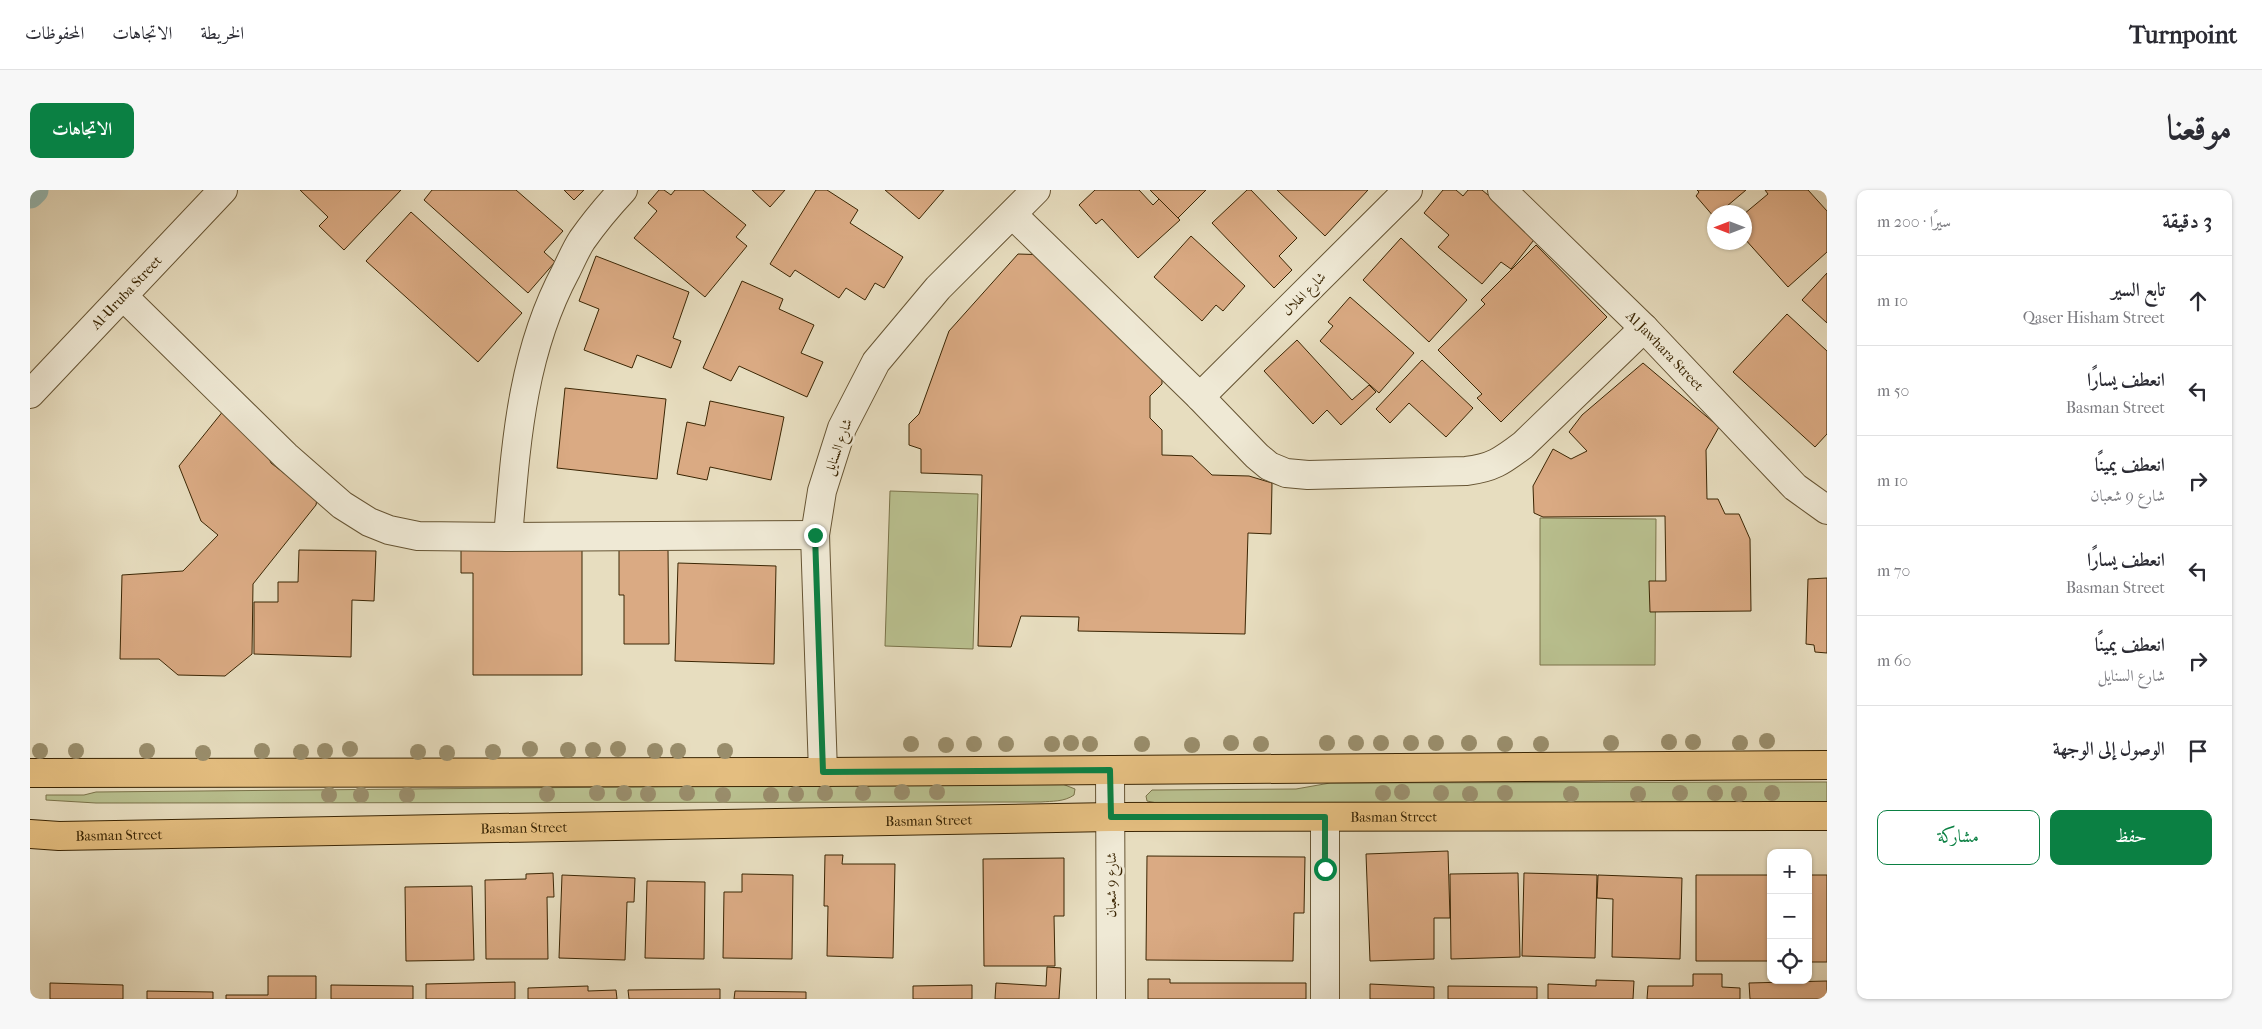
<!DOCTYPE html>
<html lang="ar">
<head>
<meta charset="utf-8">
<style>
	body { margin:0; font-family:"IM FELL French Canon",Amiri,serif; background:#f7f7f7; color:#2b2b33; direction:rtl }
	.controls { position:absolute; right:15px; bottom:15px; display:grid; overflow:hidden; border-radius:10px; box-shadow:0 1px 4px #0004 }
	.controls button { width:45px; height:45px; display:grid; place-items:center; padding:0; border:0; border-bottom:1px solid #e1e1e2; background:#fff; color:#2b2b33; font:25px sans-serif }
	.compass { position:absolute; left:1677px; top:15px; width:45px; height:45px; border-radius:50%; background:#fff; box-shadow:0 1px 4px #0004; rotate:270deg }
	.stop { position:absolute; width:15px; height:15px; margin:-11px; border:4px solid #0b8043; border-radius:50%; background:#fff }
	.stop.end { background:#0b8043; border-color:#fff; box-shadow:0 1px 5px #0008 }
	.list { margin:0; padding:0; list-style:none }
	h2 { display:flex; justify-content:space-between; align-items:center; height:65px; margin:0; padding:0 20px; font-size:21px }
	h2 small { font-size:16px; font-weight:400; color:#7c7c81 }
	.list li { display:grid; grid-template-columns:32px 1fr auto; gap:15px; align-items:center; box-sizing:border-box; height:90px; padding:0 20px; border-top:1px solid #e1e1e2 }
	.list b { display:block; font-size:19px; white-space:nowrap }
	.list p { margin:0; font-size:16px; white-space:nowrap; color:#7c7c81 }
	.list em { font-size:16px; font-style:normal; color:#7c7c81 }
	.actions { display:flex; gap:10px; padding:15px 20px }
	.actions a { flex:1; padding:11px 0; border:1px solid #0b8043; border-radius:10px; text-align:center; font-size:18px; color:#0b8043 }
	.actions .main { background:#0b8043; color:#fff }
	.icon { flex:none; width:28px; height:28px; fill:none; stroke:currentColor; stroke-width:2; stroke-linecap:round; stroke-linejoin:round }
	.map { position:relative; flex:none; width:1797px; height:809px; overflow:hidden; direction:ltr; border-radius:10px }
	header { display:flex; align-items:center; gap:30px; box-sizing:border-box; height:70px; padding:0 25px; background:#fff; border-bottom:1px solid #e1e1e2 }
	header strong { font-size:24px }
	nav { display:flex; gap:28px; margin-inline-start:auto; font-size:18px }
	.intro { display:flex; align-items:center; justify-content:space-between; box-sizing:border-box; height:120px; padding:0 30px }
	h1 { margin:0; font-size:35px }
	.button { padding:12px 22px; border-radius:10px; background:#0b8043; color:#fff; font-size:18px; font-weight:700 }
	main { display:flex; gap:30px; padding:0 30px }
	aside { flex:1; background:#fff; border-radius:10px; box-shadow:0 1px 4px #0004 }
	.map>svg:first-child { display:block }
</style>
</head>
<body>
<header>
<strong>Turnpoint</strong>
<nav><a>الخريطة</a><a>الاتجاهات</a><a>المحفوظات</a></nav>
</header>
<div class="intro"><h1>موقعنا</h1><a class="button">الاتجاهات</a></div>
<main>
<aside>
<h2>3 دقيقة<small>سيرًا · 200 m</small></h2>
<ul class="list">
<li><svg class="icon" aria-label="ahead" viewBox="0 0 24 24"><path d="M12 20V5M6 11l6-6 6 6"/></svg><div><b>تابع السير</b><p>Qaser Hisham Street</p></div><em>10 m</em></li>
<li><svg class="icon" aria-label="left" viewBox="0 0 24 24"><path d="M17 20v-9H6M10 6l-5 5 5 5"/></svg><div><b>انعطف يسارًا</b><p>Basman Street</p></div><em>50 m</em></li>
<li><svg class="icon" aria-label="right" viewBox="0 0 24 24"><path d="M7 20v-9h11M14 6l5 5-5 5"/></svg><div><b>انعطف يمينًا</b><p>شارع 9 شعبان</p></div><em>10 m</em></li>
<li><svg class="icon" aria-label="left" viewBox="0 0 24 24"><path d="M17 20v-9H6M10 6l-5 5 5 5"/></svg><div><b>انعطف يسارًا</b><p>Basman Street</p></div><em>70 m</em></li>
<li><svg class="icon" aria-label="right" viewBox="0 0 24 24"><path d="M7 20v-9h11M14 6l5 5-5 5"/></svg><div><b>انعطف يمينًا</b><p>شارع السنايل</p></div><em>60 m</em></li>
<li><svg class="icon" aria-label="arrive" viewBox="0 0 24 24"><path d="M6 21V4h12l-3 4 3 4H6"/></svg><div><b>الوصول إلى الوجهة</b></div></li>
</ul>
<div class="actions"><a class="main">حفظ</a><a>مشاركة</a></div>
</aside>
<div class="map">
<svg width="1797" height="809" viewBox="0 0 1797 809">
	<rect width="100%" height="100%" fill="#e7ddbf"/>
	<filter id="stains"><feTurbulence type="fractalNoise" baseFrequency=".004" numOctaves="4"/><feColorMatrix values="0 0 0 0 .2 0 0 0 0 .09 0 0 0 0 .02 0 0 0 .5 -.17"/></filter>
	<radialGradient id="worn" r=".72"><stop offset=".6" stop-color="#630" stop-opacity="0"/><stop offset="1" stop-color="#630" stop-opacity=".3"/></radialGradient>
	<path fill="#b9c08f" stroke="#7a734a" d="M 860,301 L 948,304 L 943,459 L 855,456 Z
		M 1510,328 L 1626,329 L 1625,475 L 1510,475 Z
		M 1797,592 L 1797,612 L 1132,614 L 1117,611 L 1116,606 L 1122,600 L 1129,600 L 1266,599 L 1300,593 Z
		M 1010,593 L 1030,593 L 1045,599 L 1044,605 C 1034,612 1022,611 1011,612 L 66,613 L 16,610 L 16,605 L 54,605 L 66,602 Z"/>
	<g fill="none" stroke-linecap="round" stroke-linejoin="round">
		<path stroke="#97bbb5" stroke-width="29" d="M 0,4 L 4,0"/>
	</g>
	<path fill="#daaa83" stroke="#3b2604" d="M 270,0 L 371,0 L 314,60 L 289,36 L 298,27 Z
		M 402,0 L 486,0 L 533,41 L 514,62 L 525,72 L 498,103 L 394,10 Z
		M 534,0 L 554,0 L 544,10 Z
		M 629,0 L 634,0 L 641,5 L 645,0 L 673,0 L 716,35 L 706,47 L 717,56 L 675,107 L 604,48 L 627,21 L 618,13 Z
		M 722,0 L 755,0 L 740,17 Z
		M 786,0 L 797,0 L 828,20 L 820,33 L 873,67 L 854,98 L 845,93 L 835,110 L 816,98 L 809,108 L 765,80 L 760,87 L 740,74 Z
		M 855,0 L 914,0 L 889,29 Z
		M 1065,0 L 1109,0 L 1123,15 L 1129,9 L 1150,30 L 1108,68 L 1072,29 L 1066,34 L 1049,15 Z
		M 1120,0 L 1176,0 L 1148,28 Z
		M 1217,0 L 1221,0 L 1267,48 L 1249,66 L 1262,80 L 1244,98 L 1182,33 Z
		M 1247,0 L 1338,0 L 1295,46 Z
		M 1413,0 L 1426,0 L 1433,6 L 1438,0 L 1452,0 L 1507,46 L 1481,79 L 1471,72 L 1452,94 L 1408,57 L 1419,45 L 1394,23 Z
		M 1667,0 L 1716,0 L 1690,22 L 1684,22 L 1684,27 L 1666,6 L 1669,2 Z
		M 1735,0 L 1778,0 L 1797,21 L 1797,62 L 1758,97 L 1714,48 L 1714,24 L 1738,4 Z
		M 381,22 L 492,123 L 448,172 L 336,71 Z
		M 1161,46 L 1215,96 L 1193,121 L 1186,115 L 1172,131 L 1124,87 Z
		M 1371,48 L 1437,110 L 1399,152 L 1333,90 Z
		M 1506,55 L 1577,127 L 1471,232 L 1447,208 L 1452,204 L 1408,160 L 1455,114 L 1451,110 Z
		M 988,64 L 1021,65 L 1132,172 L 1132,194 L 1120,206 L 1120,228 L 1132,240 L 1132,265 L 1162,266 L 1182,285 L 1219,286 L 1242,293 L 1241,344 L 1218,343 L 1215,444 L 1048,441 L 1049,427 L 991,426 L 981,457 L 948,456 L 952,285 L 891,283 L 891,259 L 879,255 L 879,234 L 889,224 L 919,141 Z
		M 566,66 L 659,102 L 643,148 L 651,151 L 641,178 L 607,165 L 602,178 L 554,160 L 569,119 L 549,111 Z
		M 1797,83 L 1797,133 L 1772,110 Z
		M 712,91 L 753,109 L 749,119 L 784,135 L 771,163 L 793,172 L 777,207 L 709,176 L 701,191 L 673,178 Z
		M 1320,107 L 1384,163 L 1349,203 L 1290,151 L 1303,136 L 1298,132 Z
		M 1757,124 L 1797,161 L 1797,244 L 1785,257 L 1703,182 Z
		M 1267,150 L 1322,210 L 1339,195 L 1346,202 L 1311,235 L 1297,220 L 1283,234 L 1234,181 Z
		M 1392,170 L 1443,218 L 1416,247 L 1379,213 L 1360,233 L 1346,219 Z
		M 1613,173 L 1689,237 L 1676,260 L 1677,309 L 1688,309 L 1695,324 L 1709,324 L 1720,349 L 1721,421 L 1620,422 L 1619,391 L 1636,391 L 1635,326 L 1513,327 L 1504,323 L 1503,296 L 1523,259 L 1541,269 L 1557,261 L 1539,242 L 1552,225 Z
		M 535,198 L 636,209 L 627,289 L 527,278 Z
		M 680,211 L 754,227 L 741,290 L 680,277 L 677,290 L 647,284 L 657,232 L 675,236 Z
		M 194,220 L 232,252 L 241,273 L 287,309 L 286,315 L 223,394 L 222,464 L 195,486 L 148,485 L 129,469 L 90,469 L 92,385 L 153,381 L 188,345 L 171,331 L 149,276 Z
		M 431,355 L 552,355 L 552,485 L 443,485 L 443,383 L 431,383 Z
		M 269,360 L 346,361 L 344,411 L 322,410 L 321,467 L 224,464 L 224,412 L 248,412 L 248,392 L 268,392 Z
		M 589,360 L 638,360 L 639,454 L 594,454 L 594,405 L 589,405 Z
		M 648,373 L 746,376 L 744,474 L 645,471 Z
		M 1797,388 L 1797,463 L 1785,462 L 1784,455 L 1776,454 L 1778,389 Z
		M 1418,661 L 1420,728 L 1404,728 L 1404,769 L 1340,771 L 1336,664 Z
		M 795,665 L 813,665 L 812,674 L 865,674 L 863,768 L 797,766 L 798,716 L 794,716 Z
		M 1117,666 L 1275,667 L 1274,723 L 1264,723 L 1263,771 L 1116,770 Z
		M 1034,668 L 1034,726 L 1024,726 L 1025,776 L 954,776 L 953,669 Z
		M 523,683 L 524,707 L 517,707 L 518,769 L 456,769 L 455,690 L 496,689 L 496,684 Z
		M 1488,683 L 1490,767 L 1421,769 L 1420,684 Z
		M 1494,683 L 1567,685 L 1565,768 L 1492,766 Z
		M 712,684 L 763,685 L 762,769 L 693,768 L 694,702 L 712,702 Z
		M 532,685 L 605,688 L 604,712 L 597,712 L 595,770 L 529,768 Z
		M 1568,685 L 1652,688 L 1650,769 L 1582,767 L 1583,709 L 1567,708 Z
		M 1666,685 L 1741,685 L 1741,771 L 1666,771 Z
		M 1778,685 L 1797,685 L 1797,772 L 1778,772 Z
		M 617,691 L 675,692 L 674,769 L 615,768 Z
		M 442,696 L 444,770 L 376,771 L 375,697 Z
		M 1017,777 L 1031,778 L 1029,809 L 965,809 L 966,793 L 1016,796 Z
		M 1663,784 L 1692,784 L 1692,797 L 1710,798 L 1710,809 L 1617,809 L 1618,796 L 1663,796 Z
		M 238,786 L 286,786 L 286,809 L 196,809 L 196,805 L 238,805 Z
		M 1118,789 L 1140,789 L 1140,793 L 1276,793 L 1276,809 L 1118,809 Z
		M 1566,790 L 1604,791 L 1603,809 L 1518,809 L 1518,794 L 1566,796 Z
		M 1797,791 L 1797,809 L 1720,809 L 1719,793 Z
		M 485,792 L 485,809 L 396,809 L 396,794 Z
		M 20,793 L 93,795 L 93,809 L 20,809 Z
		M 1340,794 L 1404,797 L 1404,809 L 1340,809 Z
		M 301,795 L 383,796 L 383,809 L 301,809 Z
		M 942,795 L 942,809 L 883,809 L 883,796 Z
		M 558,796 L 558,801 L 586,800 L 587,809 L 498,809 L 498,798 Z
		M 1418,796 L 1507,797 L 1507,809 L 1418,809 Z
		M 690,799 L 690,809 L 599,809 L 598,800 Z
		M 117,801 L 183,802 L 183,809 L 117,809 Z
		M 705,801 L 776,802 L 776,809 L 704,809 Z"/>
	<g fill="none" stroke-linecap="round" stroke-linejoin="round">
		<defs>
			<g id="minor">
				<path id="s1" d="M 1472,0 L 1614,138 L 1765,297 L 1797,320"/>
				<path d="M 983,25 L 1170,207 L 1227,266 L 1239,276 L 1256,283 L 1278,285 L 1436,281 C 1462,278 1472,271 1493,255 L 1614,138"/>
				<path d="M 93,106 L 256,266 L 312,315 L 339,332 L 359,340 L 388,346 L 478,347 L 785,345"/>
				<path id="s2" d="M 0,204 L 193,0"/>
				<path d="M 1170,207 L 1378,0"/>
				<path d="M 478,347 C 486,255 491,165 536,81 C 541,71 546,59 552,50 C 564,33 579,15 593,0"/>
				<path d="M 793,582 L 785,345 L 792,301 L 812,238 L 846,172 L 908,98 L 1006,0"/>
				<path d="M 1295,627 L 1295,809"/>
			</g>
			<path id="tertiary" d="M 1080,580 L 1081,809"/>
			<g id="primary">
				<path d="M 0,583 L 793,582 L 1797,575"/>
				<path id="s3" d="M 0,644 L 29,646 L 1081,627 L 1797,626"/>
			</g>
		</defs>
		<use href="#minor" stroke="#665433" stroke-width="30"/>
		<use href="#tertiary" stroke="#665433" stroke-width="30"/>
		<use href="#primary" stroke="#3b2604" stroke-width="30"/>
		<use href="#minor" stroke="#efe9d5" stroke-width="28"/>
		<use href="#tertiary" stroke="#efe9d5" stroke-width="28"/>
		<use href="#primary" stroke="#e4be80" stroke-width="28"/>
	</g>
	<g fill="#998d6b">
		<circle cx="1737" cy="551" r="8"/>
		<circle cx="1639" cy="552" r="8"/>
		<circle cx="1663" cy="552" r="8"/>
		<circle cx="1041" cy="553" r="8"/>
		<circle cx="1201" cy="553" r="8"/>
		<circle cx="1297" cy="553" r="8"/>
		<circle cx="1326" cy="553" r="8"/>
		<circle cx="1351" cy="553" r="8"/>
		<circle cx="1381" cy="553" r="8"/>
		<circle cx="1406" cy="553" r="8"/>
		<circle cx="1439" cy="553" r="8"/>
		<circle cx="1581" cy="553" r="8"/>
		<circle cx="1710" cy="553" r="8"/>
		<circle cx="881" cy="554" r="8"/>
		<circle cx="944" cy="554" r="8"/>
		<circle cx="976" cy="554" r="8"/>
		<circle cx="1022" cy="554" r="8"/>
		<circle cx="1060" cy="554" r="8"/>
		<circle cx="1112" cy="554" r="8"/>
		<circle cx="1231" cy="554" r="8"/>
		<circle cx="1475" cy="554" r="8"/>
		<circle cx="1511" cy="554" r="8"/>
		<circle cx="916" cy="555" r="8"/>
		<circle cx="1162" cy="555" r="8"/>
		<circle cx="320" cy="559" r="8"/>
		<circle cx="500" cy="559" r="8"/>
		<circle cx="588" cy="559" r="8"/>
		<circle cx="538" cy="560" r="8"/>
		<circle cx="563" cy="560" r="8"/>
		<circle cx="10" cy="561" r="8"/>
		<circle cx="46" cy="561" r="8"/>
		<circle cx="117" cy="561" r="8"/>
		<circle cx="232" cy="561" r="8"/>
		<circle cx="295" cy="561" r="8"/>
		<circle cx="625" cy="561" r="8"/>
		<circle cx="648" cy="561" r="8"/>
		<circle cx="695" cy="561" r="8"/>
		<circle cx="271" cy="562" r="8"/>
		<circle cx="388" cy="562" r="8"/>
		<circle cx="463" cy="562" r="8"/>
		<circle cx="173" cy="563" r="8"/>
		<circle cx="417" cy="563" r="8"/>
		<circle cx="872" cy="602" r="8"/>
		<circle cx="907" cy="602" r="8"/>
		<circle cx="1372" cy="602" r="8"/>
		<circle cx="567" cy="603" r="8"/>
		<circle cx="594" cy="603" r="8"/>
		<circle cx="657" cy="603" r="8"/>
		<circle cx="795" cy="603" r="8"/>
		<circle cx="833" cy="603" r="8"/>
		<circle cx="1353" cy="603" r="8"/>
		<circle cx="1411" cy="603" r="8"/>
		<circle cx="1475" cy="603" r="8"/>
		<circle cx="1650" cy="603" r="8"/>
		<circle cx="1685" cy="603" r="8"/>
		<circle cx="1742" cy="603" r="8"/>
		<circle cx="517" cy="604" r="8"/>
		<circle cx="618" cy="604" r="8"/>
		<circle cx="766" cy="604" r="8"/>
		<circle cx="1440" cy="604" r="8"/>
		<circle cx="1541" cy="604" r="8"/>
		<circle cx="1608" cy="604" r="8"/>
		<circle cx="1709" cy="604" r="8"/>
		<circle cx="299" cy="605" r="8"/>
		<circle cx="331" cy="605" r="8"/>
		<circle cx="377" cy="605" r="8"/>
		<circle cx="693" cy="605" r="8"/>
		<circle cx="741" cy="605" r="8"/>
	</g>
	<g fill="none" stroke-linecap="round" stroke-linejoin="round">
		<path stroke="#0b8043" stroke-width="6" d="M 785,345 L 793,582 L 1080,580 L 1081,627 L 1295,627 L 1295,679"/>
	</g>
	<g text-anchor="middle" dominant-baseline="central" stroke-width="5" stroke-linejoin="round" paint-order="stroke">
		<g font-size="14" fill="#3b2604" stroke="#efe9d5">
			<text stroke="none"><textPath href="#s2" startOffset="140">Al-Uruba Street</textPath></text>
			<text transform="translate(1274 104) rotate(-45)">شارع الهلال</text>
			<text stroke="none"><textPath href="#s1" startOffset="229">Al Jawhara Street</textPath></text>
			<text transform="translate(808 257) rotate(-70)">شارع السنايل</text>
			<text stroke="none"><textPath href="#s3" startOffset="1364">Basman Street</textPath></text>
			<text stroke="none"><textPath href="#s3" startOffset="899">Basman Street</textPath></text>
			<text stroke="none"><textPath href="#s3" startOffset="494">Basman Street</textPath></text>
			<text stroke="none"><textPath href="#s3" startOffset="89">Basman Street</textPath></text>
			<text transform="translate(1081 695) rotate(-90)">شارع 9 شعبان</text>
		</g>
	</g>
	<rect width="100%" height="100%" filter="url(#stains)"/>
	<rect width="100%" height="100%" fill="url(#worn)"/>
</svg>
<div class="controls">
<button>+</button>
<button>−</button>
<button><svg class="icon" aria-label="locate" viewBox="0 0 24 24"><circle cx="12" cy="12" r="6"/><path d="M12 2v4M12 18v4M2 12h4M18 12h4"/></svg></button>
</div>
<svg class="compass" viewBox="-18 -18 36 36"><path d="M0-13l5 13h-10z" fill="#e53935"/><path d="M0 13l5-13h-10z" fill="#7c7c81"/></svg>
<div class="stop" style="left:1295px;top:679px"></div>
<div class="stop end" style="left:785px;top:345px"></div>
</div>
</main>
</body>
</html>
